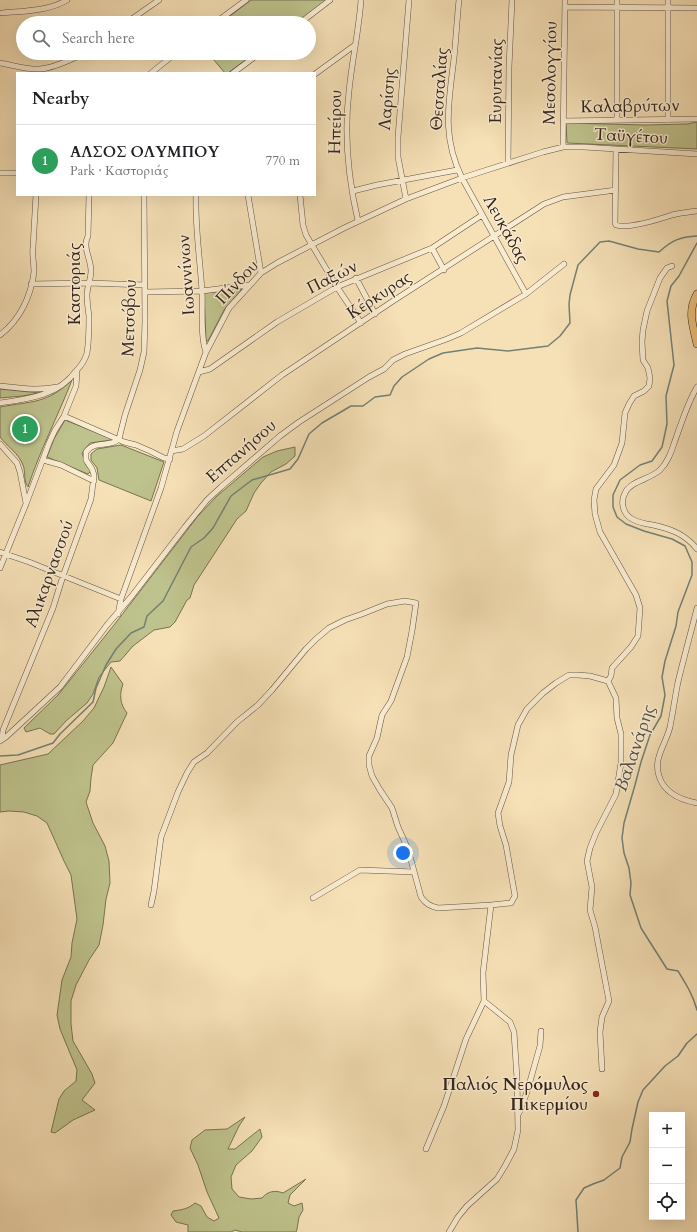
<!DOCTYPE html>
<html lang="en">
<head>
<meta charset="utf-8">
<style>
	body { margin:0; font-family:Cardo,serif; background:#f6f6f6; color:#202124 }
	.controls { position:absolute; right:12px; bottom:12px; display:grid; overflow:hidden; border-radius:0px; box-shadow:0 4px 16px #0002 }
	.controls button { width:36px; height:36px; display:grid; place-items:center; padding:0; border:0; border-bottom:1px solid #e0e0e0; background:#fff; color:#202124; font:20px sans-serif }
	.you { position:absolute; left:403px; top:853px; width:14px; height:14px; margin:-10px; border:3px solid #fff; border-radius:50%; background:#1a73e8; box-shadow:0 0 0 6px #1a73e833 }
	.badge { display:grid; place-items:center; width:26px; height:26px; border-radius:50%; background:#0f766e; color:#fff; font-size:13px; font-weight:700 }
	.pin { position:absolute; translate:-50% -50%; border:2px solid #fff; box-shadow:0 1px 4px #0006 }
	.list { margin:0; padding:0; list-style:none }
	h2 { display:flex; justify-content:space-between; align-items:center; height:52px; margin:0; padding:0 16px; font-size:17px }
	h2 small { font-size:13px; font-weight:400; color:#757577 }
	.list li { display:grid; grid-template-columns:26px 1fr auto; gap:12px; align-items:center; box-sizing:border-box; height:72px; padding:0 16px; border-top:1px solid #e0e0e0 }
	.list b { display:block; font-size:15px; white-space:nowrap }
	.list p { margin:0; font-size:13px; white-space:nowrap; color:#757577 }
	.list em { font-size:13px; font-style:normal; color:#757577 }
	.icon { flex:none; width:22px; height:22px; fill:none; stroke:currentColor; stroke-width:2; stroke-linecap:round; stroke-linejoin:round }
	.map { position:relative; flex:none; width:697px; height:1232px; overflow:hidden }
	.search { position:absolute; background:#fff; box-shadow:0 4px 16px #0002; left:16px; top:16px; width:300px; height:44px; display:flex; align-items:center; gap:10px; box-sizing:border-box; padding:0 14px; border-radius:22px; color:#757577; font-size:15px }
	.panel { position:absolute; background:#fff; box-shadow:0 4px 16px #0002; left:16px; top:72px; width:300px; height:124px; border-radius:0px }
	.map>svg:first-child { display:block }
</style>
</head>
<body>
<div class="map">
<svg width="697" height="1232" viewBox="0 0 697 1232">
	<rect width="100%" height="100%" fill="#f6e0b6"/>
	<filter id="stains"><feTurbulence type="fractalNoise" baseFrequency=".005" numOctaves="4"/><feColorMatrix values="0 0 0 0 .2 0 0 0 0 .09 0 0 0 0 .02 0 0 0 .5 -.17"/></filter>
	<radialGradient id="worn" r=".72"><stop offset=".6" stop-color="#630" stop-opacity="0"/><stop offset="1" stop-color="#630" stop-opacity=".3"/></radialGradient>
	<path fill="#bec28c" stroke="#787354" d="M 251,0 L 328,0 L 296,23 L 221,23 Z
		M 208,53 L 255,53 L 228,73 L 225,73 Z
		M 697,122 L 697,149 L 567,143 L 566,123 L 645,125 L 687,124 Z
		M 242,289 L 224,310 L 208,341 L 206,341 L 204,293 Z
		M 72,380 C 58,416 40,450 28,487 C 23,481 26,472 23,465 C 19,454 7,446 0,437 L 0,407 C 32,401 47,404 72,380 Z
		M 0,389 L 40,393 L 22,396 L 0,398 Z
		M 65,420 L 110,438 L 111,440 L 90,443 L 82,453 L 86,465 L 91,471 L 88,474 L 47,457 L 54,439 Z
		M 121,445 L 164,462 L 151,501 L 99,480 L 97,468 L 91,460 L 91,454 L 97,449 Z
		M 295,447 L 295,456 L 286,464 L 271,472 L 261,483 L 254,493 L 246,511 L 237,519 L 194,585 L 190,598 L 187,600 L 175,622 L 170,627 L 154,630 L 133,646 L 120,661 L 111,662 L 99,677 L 93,694 L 87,703 L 67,720 L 54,734 L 50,734 L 40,728 L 26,732 L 24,728 L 58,695 L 114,625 L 198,516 L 217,496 L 263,457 L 277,451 Z
		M 111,667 L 123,684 C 119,695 120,704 127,713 L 113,743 L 93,765 L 91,778 L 90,791 L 86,802 L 93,823 L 105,846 L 109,861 L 110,883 L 106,899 L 103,925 L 99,945 L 89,960 L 76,985 L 71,1001 L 71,1024 L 73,1041 L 92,1074 L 95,1083 L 82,1100 L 95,1110 L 73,1120 L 55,1133 L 51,1132 L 59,1099 L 64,1091 L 76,1081 L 77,1070 L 60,1029 L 57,1015 L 62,980 L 71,957 L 72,943 L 77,919 L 71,875 L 64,861 L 47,823 L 37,816 L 24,812 L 9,811 L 0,812 L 0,765 L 48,754 L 83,721 L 94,708 L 104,687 Z
		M 245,1117 L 239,1126 L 228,1149 L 235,1149 L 260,1129 L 262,1137 L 252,1151 L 236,1165 L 231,1177 L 232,1189 L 239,1197 L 251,1199 L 262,1198 C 268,1191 275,1190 283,1193 L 306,1179 L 290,1195 L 288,1203 L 294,1206 L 302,1203 L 303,1210 L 299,1217 L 297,1229 L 296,1232 L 242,1232 L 235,1230 L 231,1232 L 188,1232 L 188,1225 L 176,1222 L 171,1215 L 173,1211 C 181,1210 188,1209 195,1203 L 201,1206 L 207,1217 L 214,1221 L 219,1218 L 207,1192 L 198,1165 L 190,1148 L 192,1140 L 205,1130 L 227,1129 Z"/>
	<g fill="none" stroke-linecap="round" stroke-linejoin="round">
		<path stroke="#728075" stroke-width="1.5" d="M 697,243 L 679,276 L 671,286 L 667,301 L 674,365 L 666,396 L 667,424 L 664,438 L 662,447 L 652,461 L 640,465 L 620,480 L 613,495 L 613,507 L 617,517 L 626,524 L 644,531 L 672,539 L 685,546 L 692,562 L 692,575 L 678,612 L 676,626 L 665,661 L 662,677 L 665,695 L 661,716 L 650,735 L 641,762 L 635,785 L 624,823 L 622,838 L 624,853 L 629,868 L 631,883 L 630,895 L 641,928 L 667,969 L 678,971 C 686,984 693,995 697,1010
			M 0,756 L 18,755 L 53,743 L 60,734 L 93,702 L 96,688 L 106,665 L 116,649 L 131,633 L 144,627 L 147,616 L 163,601 L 191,547 L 204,538 L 213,528 L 231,496 L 252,480 L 290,469 L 298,459 L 309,434 L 322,423 L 351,406 L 363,406 L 375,397 L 390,395 L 394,386 L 402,377 L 429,359 L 443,353 L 477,348 L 508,351 L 548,346 L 560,336 L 570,323 L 569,304 L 570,295 L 578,265 L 600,242 L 609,241 L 638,249 L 659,252 C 672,240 680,237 697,236
			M 578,1232 L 576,1200 L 584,1188 L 593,1184 L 604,1180 L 620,1168 L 622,1157 L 630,1142 L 632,1129 L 638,1102 L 643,1090 L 665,1066 L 678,1056 L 687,1043 L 697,1034"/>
		<defs>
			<path id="minor" d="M 459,0 C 457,19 456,39 454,58 C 449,102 441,135 462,178 L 526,294
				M 565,7 L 697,8
				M 2,13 C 23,11 49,11 67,0
				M 126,23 L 159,0
				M 215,23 L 246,0
				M 300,23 L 330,0
				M 0,63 C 13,65 27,70 40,69 C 53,68 73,59 84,53
				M 151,73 L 176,53
				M 233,73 L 260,53
				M 315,74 L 355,45
				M 617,120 L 617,0
				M 668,120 L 668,0
				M 563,121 L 697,119
				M 563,147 L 565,0
				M 616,149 L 615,223 L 616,225 C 628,229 660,219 672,215 C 680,213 689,212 697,211
				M 508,163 L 509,67 L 512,0
				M 0,173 L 17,173
				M 353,191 L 377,185 L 457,170
				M 196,195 C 195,227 200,259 202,291 C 203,308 200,336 206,352
				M 248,195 L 261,273
				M 300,195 L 303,225 L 306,235 L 337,287 L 361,323
				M 406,199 L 398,157 L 398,137 L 409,0
				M 358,221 C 348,178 344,134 349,91 C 352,60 359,30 361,0
				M 432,248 L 444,270
				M 356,278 L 375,314
				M 31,284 L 89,283 L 145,285
				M 145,292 L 202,291 L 249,285
				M 0,335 C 20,320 31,296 34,272 C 34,264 32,255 33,247 C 34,230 35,212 36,195
				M 199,372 L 210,369 L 277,322 L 337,287 L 432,248 L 482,215
				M 0,386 C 19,388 38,391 57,387
				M 697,387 C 688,402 682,421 676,438 C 672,449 669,461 660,470 C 651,479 630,481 625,493 C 620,502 623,514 632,519 C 639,523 646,524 653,525 C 671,529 685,534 697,549
				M 0,403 C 28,399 58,396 76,371 C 81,366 85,360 87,353 C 89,341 89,328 89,316 C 88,309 87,302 87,295 C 87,287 91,279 91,271 C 91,258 82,248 88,236 L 89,195
				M 64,416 L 124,442 L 136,445 L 150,451 L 164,458 L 170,459
				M 0,444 L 17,463 L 20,472 L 26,503
				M 171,451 L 183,449 L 204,436 L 282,375 L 393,301 L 544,204 L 563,197 L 616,190
				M 43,460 L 61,465 L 94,481
				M 0,552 L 29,562 L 121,599
				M 0,568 L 26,504 L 49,443 L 55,430 L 64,416 L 76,386 L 77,371
				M 697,608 C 691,632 684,657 678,682 C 675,697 673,712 670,727 C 666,744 653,758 659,776 C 664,793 681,800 697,803
				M 118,614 L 121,599 L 161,488 L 177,431 L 206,352 L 229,308 L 261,273 L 277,263 L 344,228 L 406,199 L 462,178 L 543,152 L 563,147 L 584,147 L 697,154
				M 608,681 L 611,676 L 612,668 L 631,647 L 638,636 L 640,608 L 636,595 L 600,532 L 595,514 L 594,500 L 596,489 L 614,465 L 622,443 L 625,413 L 629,404 L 634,396 L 644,391 L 649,386 L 650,378 L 648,368 L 643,360 L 642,342 L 643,330 L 647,311 L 660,278 L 667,268 L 672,266
				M 2,739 L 3,730 L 53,608 L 63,576 L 91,499 L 94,475 L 92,469 L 86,460 L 86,452 C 94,440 110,448 119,439 L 125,415 L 140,370 L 144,352 L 145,321 L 144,195
				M 0,741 L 6,737 L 32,713 L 60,687 L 107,625 L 131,597 L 185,527 L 207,500 L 221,487 L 280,436 L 299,422 L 369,377 L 384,369 L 393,360 L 405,354 L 447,339 L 461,333 L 526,294 L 564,264
				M 313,898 L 360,870 L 414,872
				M 151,905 L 154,891 L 161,837 L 178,792 L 187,773 L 194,762 L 207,753 L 237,722 L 258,705 L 272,690 L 306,649 L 316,639 L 329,628 L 345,620 L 362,614 L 387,604 L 405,601 L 416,603 L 412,631 L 407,657 L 391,701 L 382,715 L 377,738 L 369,756 L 369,765 L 372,776 L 380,790 L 392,808 L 398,827 L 408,849 L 421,897 C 426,904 430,906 438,908 L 491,905 L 483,973 L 484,1001 L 510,1022 L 514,1032 L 517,1079 L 518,1130 L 514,1149 L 505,1166 L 497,1179 L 467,1206 L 458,1217 L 449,1232
				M 491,905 L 511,903 L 515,896 L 506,845 L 500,826 L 498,813 L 509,782 L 511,755 L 518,725 L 527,709 L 543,693 L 556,683 L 569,675 L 578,675 L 590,676 L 608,681 L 616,698 L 617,718 L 621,734 L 621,763 L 616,794 L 596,833 L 590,848 L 587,861 L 592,887 L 590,910 L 595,927 L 609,1001 L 602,1017 L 600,1032 L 602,1069
				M 519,1113 L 527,1092 L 540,1046 L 541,1031
				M 426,1149 L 444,1106 L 466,1039 L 484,1001"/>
			<path id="major" d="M 697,294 C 687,312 693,325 697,344"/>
		</defs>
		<use href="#minor" stroke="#635342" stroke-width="6"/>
		<use href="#major" stroke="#32241b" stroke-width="8"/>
		<use href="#minor" stroke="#f9ebd0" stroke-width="5"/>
		<use href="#major" stroke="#ebc07b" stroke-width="7"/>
	</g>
	<circle fill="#8f2418" stroke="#f9ebd0" stroke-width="1.5" cx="596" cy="1094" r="4"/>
	<g text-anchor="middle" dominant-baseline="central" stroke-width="3" stroke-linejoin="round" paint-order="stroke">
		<g font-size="17" fill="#32241b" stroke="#f9ebd0">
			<text transform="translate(550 73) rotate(-89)">Μεσολογγίου</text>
			<text transform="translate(496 81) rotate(-89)">Ευρυτανίας</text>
			<text transform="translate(439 89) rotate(-86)">Θεσσαλίας</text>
			<text transform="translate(387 99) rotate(-85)">Λαρίσης</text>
			<text transform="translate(630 106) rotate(-1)">Καλαβρύτων</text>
			<text transform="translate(335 122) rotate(-89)">Ηπείρου</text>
			<text transform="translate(631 136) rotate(3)">Ταϋγέτου</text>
			<text transform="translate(506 229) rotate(61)">Λευκάδας</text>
			<text transform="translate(186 275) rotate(-94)">Ιωαννίνων</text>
			<text transform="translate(332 277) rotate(-27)">Παξών</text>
			<text transform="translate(237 282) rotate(-47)">Πίνδου</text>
			<text transform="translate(74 284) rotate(-90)">Καστοριάς</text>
			<text transform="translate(379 295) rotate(-33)">Κέρκυρας</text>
			<text transform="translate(129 318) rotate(-88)">Μετσόβου</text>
			<text transform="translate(241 451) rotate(-41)">Επτανήσου</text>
			<text transform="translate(49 574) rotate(-70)">Αλικαρνασσού</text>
		</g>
		<g font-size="17" font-weight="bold" fill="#32241b" stroke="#f9ebd0" text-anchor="end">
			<text x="588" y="1084">Παλιός Νερόμυλος<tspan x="588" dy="20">Πικερμίου</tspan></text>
		</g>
		<g font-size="18" font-style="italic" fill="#525248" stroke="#f9ebd0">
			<text transform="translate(635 748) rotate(-71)">Βαλανάρης</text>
		</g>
	</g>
	<rect width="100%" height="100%" filter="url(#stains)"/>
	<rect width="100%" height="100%" fill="url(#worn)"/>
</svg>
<div class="controls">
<button>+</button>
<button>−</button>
<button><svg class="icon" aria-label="locate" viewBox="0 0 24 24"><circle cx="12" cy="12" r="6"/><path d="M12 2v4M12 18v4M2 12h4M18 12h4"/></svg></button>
</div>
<div class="you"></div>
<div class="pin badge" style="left:25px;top:429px;background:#2e9e5b">1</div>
<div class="search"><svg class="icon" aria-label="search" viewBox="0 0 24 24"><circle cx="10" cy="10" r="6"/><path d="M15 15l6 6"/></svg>Search here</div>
<section class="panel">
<h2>Nearby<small></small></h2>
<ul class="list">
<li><span class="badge" style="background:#2e9e5b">1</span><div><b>ΑΛΣΟΣ ΟΛΥΜΠΟΥ</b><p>Park · Καστοριάς</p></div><em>770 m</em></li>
</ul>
</section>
</div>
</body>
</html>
